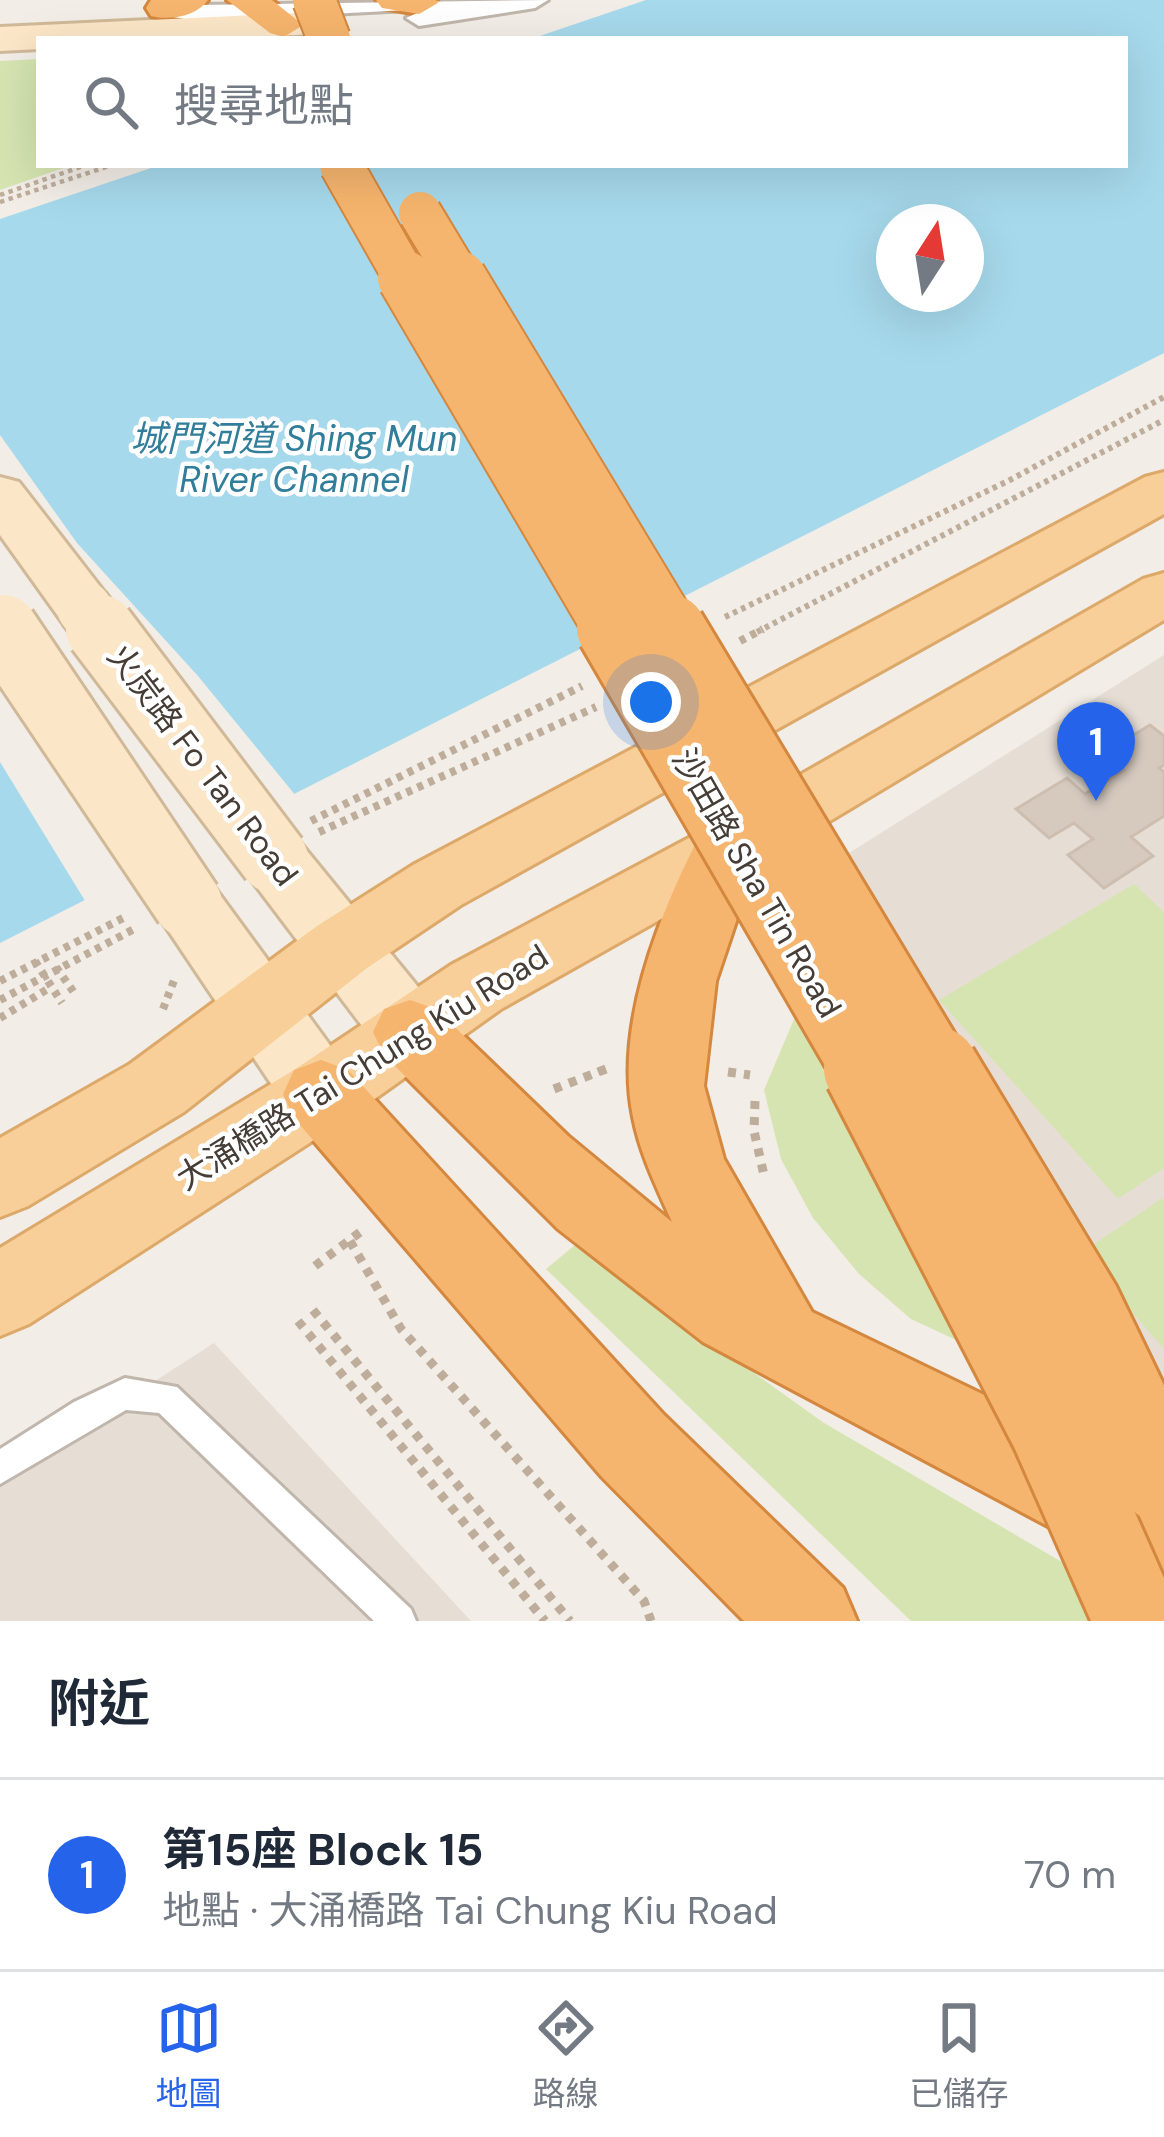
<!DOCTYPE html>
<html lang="zh-TW">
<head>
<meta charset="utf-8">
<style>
	body { margin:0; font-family:"DM Sans","Noto Sans TC",sans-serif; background:#f6f6f7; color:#1f2937 }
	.compass { position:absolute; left:876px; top:204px; width:108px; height:108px; border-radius:50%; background:#fff; box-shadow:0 12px 48px #0002; rotate:12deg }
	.you { position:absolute; left:651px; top:702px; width:42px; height:42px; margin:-30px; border:9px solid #fff; border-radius:50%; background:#1a73e8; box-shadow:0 0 0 18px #1a73e833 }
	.badge { display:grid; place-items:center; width:78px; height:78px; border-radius:50%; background:#2563eb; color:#fff; font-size:39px; font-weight:700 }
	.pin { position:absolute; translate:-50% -99px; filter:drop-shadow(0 3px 6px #0008) }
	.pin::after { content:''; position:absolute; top:63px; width:42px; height:36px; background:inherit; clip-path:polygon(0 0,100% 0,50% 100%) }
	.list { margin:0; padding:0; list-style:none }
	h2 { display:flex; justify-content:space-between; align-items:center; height:156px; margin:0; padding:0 48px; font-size:51px }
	h2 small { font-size:39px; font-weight:400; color:#747a83 }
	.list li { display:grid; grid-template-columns:78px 1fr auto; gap:36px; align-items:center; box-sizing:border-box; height:192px; padding:0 48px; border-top:3px solid #e0e1e3 }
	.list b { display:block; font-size:45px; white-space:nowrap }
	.list p { margin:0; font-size:39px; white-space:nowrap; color:#747a83 }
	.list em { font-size:39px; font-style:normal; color:#747a83 }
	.icon { flex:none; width:66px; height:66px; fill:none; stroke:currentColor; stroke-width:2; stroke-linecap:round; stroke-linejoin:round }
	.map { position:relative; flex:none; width:1164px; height:1621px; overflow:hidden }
	.search { position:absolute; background:#fff; box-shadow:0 12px 48px #0002; left:36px; right:36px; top:36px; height:132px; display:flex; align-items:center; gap:30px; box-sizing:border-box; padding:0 42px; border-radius:0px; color:#747a83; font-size:45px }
	.sheet { height:348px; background:#fff }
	nav { display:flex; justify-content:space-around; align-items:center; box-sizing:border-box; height:168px; border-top:3px solid #e0e1e3; background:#fff; font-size:33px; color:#747a83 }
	nav a { display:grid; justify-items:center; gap:6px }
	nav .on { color:#2563eb }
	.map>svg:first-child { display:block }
</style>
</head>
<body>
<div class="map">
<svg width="1164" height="1621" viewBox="0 0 1164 1621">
	<rect width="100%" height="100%" fill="#f2ede6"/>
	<path fill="#e6ded5" d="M 1164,655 L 1164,1383 L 849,853 Z
		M 214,1343 L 471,1621 L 0,1621 L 0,1481 Z"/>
	<path fill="#d5e4b1" d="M 39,59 L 39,165 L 72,165 L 0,190 L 0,61 Z
		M 1134,884 L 1164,912 L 1164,1168 L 1118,1199 L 939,1000 Z
		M 823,951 L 982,1352 L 911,1319 L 859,1274 L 813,1218 L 781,1159 L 764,1090 Z
		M 1164,1197 L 1164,1349 L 1081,1253 Z
		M 575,1245 L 824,1423 L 1163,1621 L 911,1621 L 546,1269 Z"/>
	<path fill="#a6d9ec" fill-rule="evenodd" d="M 646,0 L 1164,0 L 1164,353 L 0,943 L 0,219 L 160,165 L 1125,165 L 1125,39 L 531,39 ZM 894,222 L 966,222 L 966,294 L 894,294 Z"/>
	<path fill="#f2ede6" d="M 0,435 L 77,543 L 198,676 L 296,796 L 87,904 L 0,762 Z"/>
	<path fill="#d6cabf" stroke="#cdbeb0" stroke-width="3" d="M 1150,725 L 1164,736 L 1164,765 L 1159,768 L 1164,772 L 1164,816 L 1131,837 L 1153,856 L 1104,888 L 1068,855 L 1093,839 L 1074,823 L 1049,838 L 1016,809 L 1067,778 L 1085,794 L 1124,770 L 1104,753 Z"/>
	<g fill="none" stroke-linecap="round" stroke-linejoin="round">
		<defs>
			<path id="service" d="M 125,1378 L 177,1387 L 411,1609 L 416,1621 L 374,1621 L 159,1413 L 126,1410 L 0,1484 L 0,1449 L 74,1402 Z"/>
			<path id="minor" d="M 165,0 L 196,5 L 548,0 L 535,8 L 419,26 L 406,18 L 426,9 L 196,21 L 156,14 L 152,8 Z"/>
			<path id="secondary" d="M 319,12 L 338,24 L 333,32 L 249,39 L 39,39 L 39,49 L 0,51 L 0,27 Z
				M 0,477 L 19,482 L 105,593 L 114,608 L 105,623 L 84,629 L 63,623 L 0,535 Z
				M 274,832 L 298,840 L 436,1009 L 447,1032 L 436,1055 L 410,1064 L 384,1055 L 250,878 L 240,859 L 250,840 Z
				M 188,875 L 212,884 L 348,1070 L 359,1094 L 348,1118 L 321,1128 L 294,1118 L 164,924 L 153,904 L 164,884 Z"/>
			<path id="primary" d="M 1164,472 L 1164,514 L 461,905 L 367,968 L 184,1112 L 28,1206 L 0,1217 L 0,1138 L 130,1064 L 317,926 L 413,865 L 1145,477 Z
				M 1164,573 L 1164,620 L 750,869 L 501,1009 L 348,1118 L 29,1324 L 0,1336 L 0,1248 L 294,1070 L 451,965 L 702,831 L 1143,579 Z"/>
			<path id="motorway" d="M 151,0 L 208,0 C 197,16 170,21 151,16 L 146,8 Z
				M 227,0 L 272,0 L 303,25 L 284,37 L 270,33 Z
				M 376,0 L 436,0 L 438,3 L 419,14 L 382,8 Z
				M 726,823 L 750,831 L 760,850 L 716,981 L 704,1086 L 724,1159 L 812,1312 L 1057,1430 L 1164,1489 L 1164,1588 L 703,1342 L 558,1229 L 384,1055 L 373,1032 L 384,1009 L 410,1000 L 436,1009 L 568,1136 L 672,1222 C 657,1188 640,1154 633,1117 C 614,1025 660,912 702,831 Z
				M 321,1060 L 348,1070 L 664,1415 L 843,1588 L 857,1621 L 744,1621 L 602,1477 L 294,1118 L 283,1094 L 294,1070 Z"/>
		</defs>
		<use href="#service" stroke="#c0b6ac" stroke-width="6"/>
		<use href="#minor" stroke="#c0b6ac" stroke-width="6"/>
		<use href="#secondary" stroke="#d0b998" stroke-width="6"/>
		<use href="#primary" stroke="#dda96a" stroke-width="6"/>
		<use href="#motorway" stroke="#d4873e" stroke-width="6"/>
		<path stroke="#bead9b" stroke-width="4.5" stroke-dasharray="4.5 4.5" stroke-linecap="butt" d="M 0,195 L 86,165
			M 0,202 L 112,165"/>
		<path stroke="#bead9b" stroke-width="6" stroke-dasharray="4.5 4.5" stroke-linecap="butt" d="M 725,617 L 1008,481 L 1164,397
			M 757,632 L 1164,420"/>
		<path stroke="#bead9b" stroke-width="8" stroke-dasharray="6 6" stroke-linecap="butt" d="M 740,641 L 763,629
			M 311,821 L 582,686
			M 319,832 L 596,707
			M 35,961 L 62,1003
			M 56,967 L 75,994
			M 0,981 L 127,916
			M 0,1000 L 136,928
			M 163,1009 L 175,978
			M 0,1018 L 51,987
			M 598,1072 L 607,1068"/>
		<path stroke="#bead9b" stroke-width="9" stroke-dasharray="8 8" stroke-linecap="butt" d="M 728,1072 L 750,1075
			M 554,1089 L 606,1069
			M 755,1101 L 754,1131 L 764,1175
			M 350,1241 L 401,1329 L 644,1601 L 651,1621
			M 315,1266 L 363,1230
			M 313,1310 L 570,1621
			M 298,1321 L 545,1621"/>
		<use href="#service" fill="#fff" fill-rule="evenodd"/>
		<use href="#minor" fill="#fff" fill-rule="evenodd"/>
		<use href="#secondary" fill="#fbe7c7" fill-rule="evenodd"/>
		<use href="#primary" fill="#f8cf99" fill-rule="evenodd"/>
		<use href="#motorway" fill="#f6b56e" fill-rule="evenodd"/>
		<defs>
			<path id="secondary-bridge-far1" d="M 84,608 L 102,632
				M 0,624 L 5,632"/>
			<path id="secondary-bridge" d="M 3,629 L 188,904
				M 100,629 L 274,859"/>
			<path id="motorway-bridge-far3" d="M 314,0 L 329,39
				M 341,165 L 407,281
				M 420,213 L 461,281"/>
			<path id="motorway-bridge-far2" d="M 405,278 L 613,632
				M 459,278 L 673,632"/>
			<path id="motorway-bridge-far1" d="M 611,629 L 868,1072
				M 671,629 L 938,1072"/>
			<path id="motorway-bridge" d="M 866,1069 L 1053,1431 L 1137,1621
				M 936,1069 L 1079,1306 L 1164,1482"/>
		</defs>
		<use href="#secondary-bridge-far1" stroke="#d0b998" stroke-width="58" stroke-linecap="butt"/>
		<use href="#secondary-bridge" stroke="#d0b998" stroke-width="74" stroke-linecap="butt"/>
		<use href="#motorway-bridge-far3" stroke="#d4873e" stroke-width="46" stroke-linecap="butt"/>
		<use href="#motorway-bridge-far2" stroke="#d4873e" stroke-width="58" stroke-linecap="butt"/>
		<use href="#motorway-bridge-far1" stroke="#d4873e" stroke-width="74" stroke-linecap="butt"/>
		<use href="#motorway-bridge" stroke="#d4873e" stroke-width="90" stroke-linecap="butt"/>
		<use href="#secondary-bridge-far1" stroke="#fbe7c7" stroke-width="54"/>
		<use href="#secondary-bridge" stroke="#fbe7c7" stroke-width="68"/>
		<use href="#motorway-bridge-far3" stroke="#f6b56e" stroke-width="42"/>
		<use href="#motorway-bridge-far2" stroke="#f6b56e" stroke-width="54"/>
		<use href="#motorway-bridge-far1" stroke="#f6b56e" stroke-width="68"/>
		<use href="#motorway-bridge" stroke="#f6b56e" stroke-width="84"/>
	</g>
	<g text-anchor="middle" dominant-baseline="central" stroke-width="9" stroke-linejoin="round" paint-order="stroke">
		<g font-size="33" fill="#453d36" stroke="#fff">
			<text transform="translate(203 765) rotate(53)">火炭路 Fo Tan Road</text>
			<text transform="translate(757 883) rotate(60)">沙田路 Sha Tin Road</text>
			<text transform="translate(362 1067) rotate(-32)">大涌橋路 Tai Chung Kiu Road</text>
		</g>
		<g font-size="36" font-style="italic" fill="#317e9b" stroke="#fff">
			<text x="294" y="438">城門河道 Shing Mun<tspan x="294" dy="41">River Channel</tspan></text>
		</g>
	</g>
</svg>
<svg class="compass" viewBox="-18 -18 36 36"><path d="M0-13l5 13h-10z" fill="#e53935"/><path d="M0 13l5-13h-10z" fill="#747a83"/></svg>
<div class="you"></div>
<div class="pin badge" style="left:1096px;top:801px">1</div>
<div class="search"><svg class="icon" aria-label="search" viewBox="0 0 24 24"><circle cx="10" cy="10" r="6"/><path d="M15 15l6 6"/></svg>搜尋地點</div>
</div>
<section class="sheet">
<h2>附近<small></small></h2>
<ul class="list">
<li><span class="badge">1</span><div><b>第15座 Block 15</b><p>地點 · 大涌橋路 Tai Chung Kiu Road</p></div><em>70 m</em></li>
</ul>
</section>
<nav>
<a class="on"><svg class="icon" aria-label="map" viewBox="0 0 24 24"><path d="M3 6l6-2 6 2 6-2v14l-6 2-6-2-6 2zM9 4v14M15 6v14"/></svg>地圖</a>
<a><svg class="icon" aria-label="directions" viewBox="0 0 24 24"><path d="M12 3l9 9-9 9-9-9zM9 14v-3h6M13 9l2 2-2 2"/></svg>路線</a>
<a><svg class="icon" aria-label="saved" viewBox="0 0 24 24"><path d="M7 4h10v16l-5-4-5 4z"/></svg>已儲存</a>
</nav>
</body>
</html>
